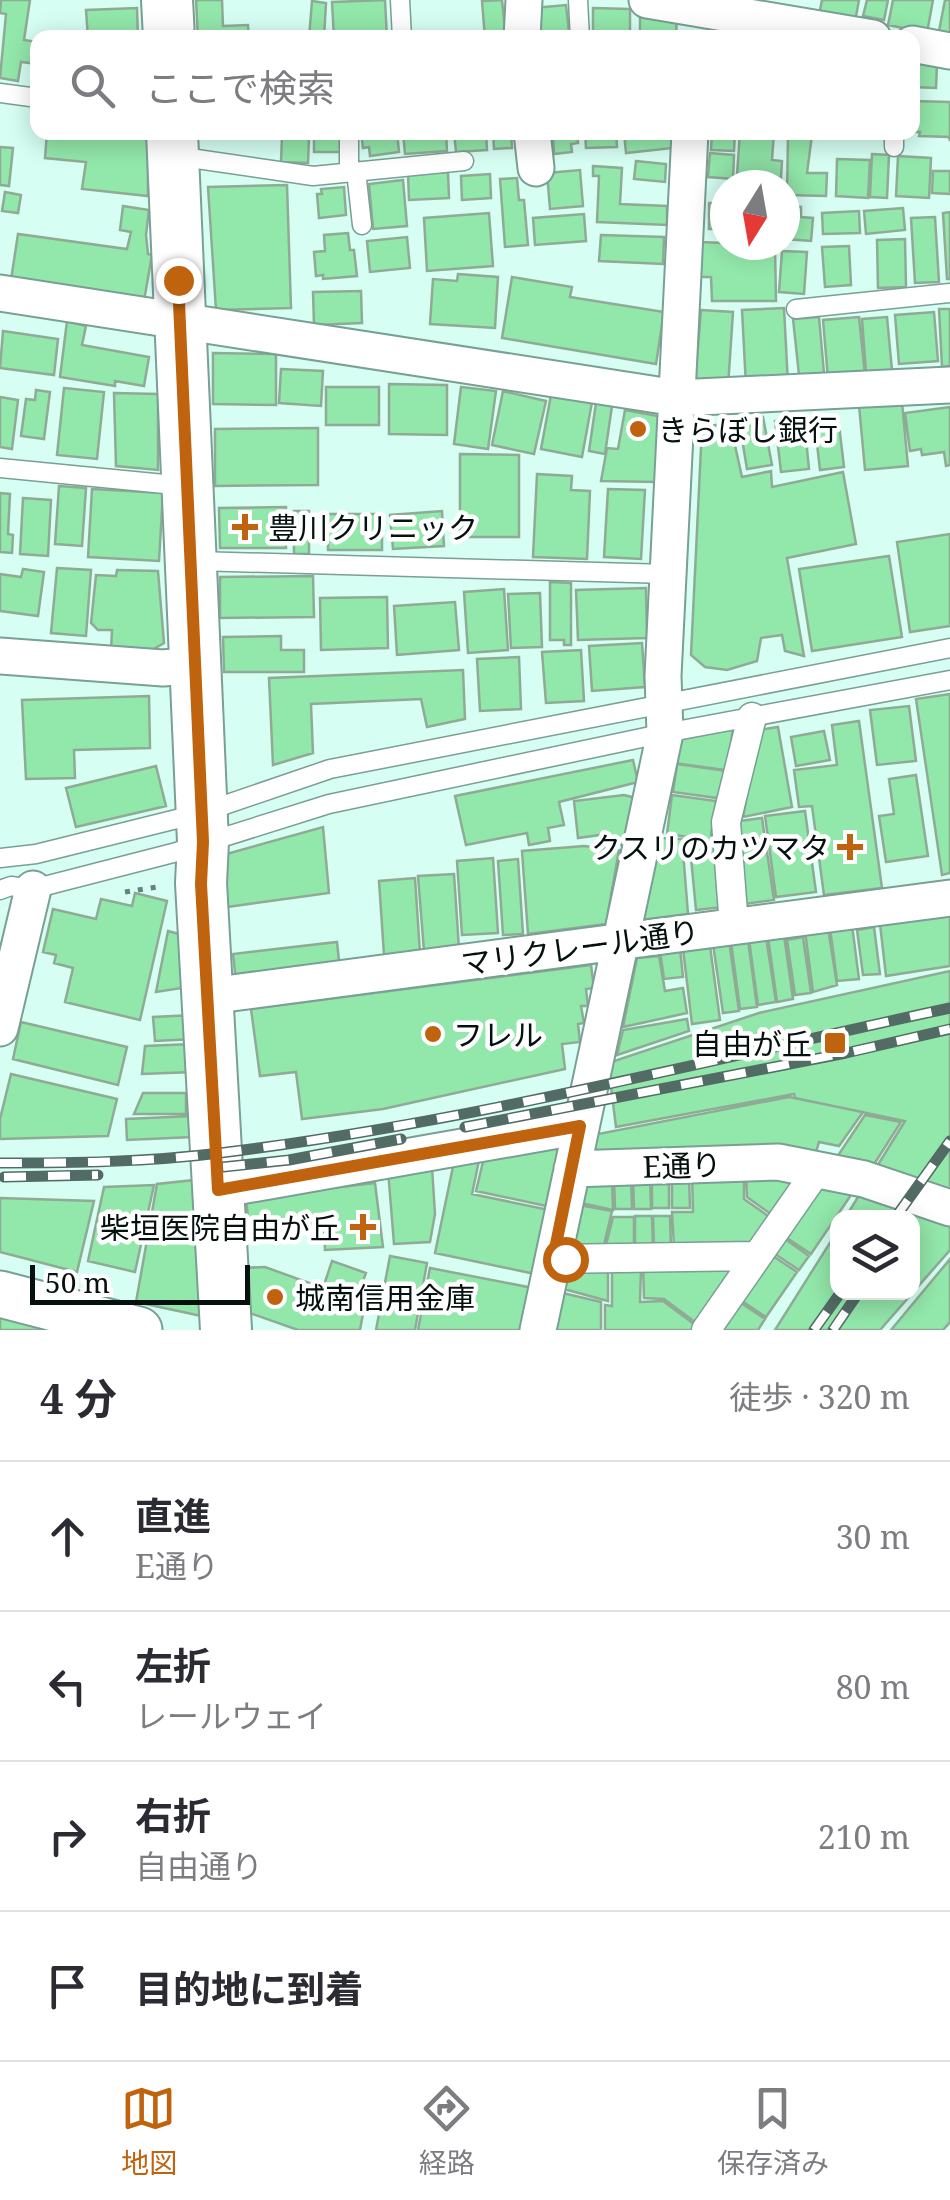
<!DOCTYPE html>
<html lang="ja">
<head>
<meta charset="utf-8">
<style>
	body { margin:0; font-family:"Noto Serif","Noto Sans JP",serif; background:#f2f2f3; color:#2b2b33 }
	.controls { position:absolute; right:30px; bottom:30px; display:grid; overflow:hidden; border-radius:20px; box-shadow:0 5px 25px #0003 }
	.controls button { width:90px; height:90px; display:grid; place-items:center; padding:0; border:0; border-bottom:2px solid #e1e1e2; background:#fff; color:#2b2b33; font:50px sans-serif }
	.compass { position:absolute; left:710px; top:170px; width:90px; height:90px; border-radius:50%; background:#fff; box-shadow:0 5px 25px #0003; rotate:191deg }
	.scale { position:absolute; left:30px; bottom:25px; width:220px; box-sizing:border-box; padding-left:10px; border:5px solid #04110e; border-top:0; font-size:28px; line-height:35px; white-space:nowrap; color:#04110e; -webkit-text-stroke:8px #fff; paint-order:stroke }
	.stop { position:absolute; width:30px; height:30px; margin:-22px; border:8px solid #bf630f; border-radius:50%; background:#fff }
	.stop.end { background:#bf630f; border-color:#fff; box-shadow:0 2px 10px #0008 }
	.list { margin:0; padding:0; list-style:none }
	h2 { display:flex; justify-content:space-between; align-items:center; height:130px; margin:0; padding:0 40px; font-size:42px }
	h2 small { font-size:32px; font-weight:400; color:#7c7c81 }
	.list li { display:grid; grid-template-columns:65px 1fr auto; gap:30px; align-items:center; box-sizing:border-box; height:150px; padding:0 40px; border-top:2px solid #e1e1e2 }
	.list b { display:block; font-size:38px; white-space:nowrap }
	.list p { margin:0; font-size:32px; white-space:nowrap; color:#7c7c81 }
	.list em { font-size:32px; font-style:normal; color:#7c7c81 }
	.icon { flex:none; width:55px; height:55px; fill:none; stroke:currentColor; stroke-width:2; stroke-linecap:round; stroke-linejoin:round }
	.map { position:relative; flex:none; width:950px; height:1330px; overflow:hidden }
	.search { position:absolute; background:#fff; box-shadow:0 5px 25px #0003; left:30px; right:30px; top:30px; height:110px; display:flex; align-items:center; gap:25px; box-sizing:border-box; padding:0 35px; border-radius:20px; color:#7c7c81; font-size:38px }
	.sheet { height:730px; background:#fff }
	nav { display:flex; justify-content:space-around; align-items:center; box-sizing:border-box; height:140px; border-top:2px solid #e1e1e2; background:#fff; font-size:28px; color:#7c7c81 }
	nav a { display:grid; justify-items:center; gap:5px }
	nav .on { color:#bf630f }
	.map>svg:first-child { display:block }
</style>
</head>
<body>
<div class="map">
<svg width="950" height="1330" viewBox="0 0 950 1330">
	<rect width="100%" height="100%" fill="#d6fef3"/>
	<path fill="#92e7aa" stroke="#8fab96" stroke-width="2.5" d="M 1,0 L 30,0 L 24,40 L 38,42 L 38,64 L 21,62 L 18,81 L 0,78 L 6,14 L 0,13 Z
		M 196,0 L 222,0 L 223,26 L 248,25 L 249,38 L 198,38 Z
		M 385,0 L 387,38 L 334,38 L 332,2 Z
		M 502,0 L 506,38 L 485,38 L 482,1 Z
		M 822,0 L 859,0 L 855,22 L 819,15 Z
		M 867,0 L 888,0 L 884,20 L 863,16 Z
		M 893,0 L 933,0 L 927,33 L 888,25 Z
		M 945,0 L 950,0 L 950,34 L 939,31 Z
		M 312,1 L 326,3 L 324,38 L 309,38 Z
		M 566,5 L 569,32 L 536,35 L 534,8 Z
		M 137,8 L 138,38 L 88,38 L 86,10 Z
		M 593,8 L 630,9 L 630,38 L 593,38 Z
		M 640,12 L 677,13 L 676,38 L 640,38 Z
		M 912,64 L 937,64 L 936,88 L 912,87 Z
		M 912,101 L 950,102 L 950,141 L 949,137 L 919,136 L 920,132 L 912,132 Z
		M 47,132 L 148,132 L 148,196 L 82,189 L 86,162 L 45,158 Z
		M 314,132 L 342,132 L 342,152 L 314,152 Z
		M 361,132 L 397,132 L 399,152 L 370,156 L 369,147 L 363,148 Z
		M 403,132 L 446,132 L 447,151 L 405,154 Z
		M 454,132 L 486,132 L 487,150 L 456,152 Z
		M 493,132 L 511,132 L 512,148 L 494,149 Z
		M 549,132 L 577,132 L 578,143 L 571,144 L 572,152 L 554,154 L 553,136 L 549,136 Z
		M 585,132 L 616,132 L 617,147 L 586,148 Z
		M 624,132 L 671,132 L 673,148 L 626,153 Z
		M 712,132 L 735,132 L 734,151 L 711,150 Z
		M 740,132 L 774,132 L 772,160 L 782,161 L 781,178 L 737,175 Z
		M 788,135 L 812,135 L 807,173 L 827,173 L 826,196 L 787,195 Z
		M 282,136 L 309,138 L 308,163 L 281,162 Z
		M 0,147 L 13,148 L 9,186 L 0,185 Z
		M 710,153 L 734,155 L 733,179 L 708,177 Z
		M 872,154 L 889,155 L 887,198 L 870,197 Z
		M 898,156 L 931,158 L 929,198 L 896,196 Z
		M 837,159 L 870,160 L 868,198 L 836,196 Z
		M 636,161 L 666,164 L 665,182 L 634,179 Z
		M 593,166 L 622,168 L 620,204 L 667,206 L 667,225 L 597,222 L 599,176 L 593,176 Z
		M 580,170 L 583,206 L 550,209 L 547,173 Z
		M 933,171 L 950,171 L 950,194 L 932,193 Z
		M 448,172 L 449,198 L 409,200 L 408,174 Z
		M 490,174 L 491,198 L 462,200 L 461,176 Z
		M 517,178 L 519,200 L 524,200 L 528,245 L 505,247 L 500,179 Z
		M 403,180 L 407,226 L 373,229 L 369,184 Z
		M 287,185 L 291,308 L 216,310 L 208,187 Z
		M 344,187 L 346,215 L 319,218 L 317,194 L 322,194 L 321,189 Z
		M 5,192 L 21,195 L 18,213 L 2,211 Z
		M 709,203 L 725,203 L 725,233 L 723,229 L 709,229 Z
		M 123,206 L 149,210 L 146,235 L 148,254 L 152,255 L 144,301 L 11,280 L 18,234 L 127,249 L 131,232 L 120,230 Z
		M 785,206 L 801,207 L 801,217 L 813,218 L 811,241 L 785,239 Z
		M 903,208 L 905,230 L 866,234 L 864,211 Z
		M 859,211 L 860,233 L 823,234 L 822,213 Z
		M 950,212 L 950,279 L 947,279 L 943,213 Z
		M 489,213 L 493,266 L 427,271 L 424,218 Z
		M 584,214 L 586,241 L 535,245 L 533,218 Z
		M 935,217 L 939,282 L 915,283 L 911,218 Z
		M 348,233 L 350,250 L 354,250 L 357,276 L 323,279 L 323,275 L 316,276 L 314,252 L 325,251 L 324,235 Z
		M 601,235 L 664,237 L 663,264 L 599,261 Z
		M 407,237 L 410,268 L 370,272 L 367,241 Z
		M 905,239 L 906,287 L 878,288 L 877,240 Z
		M 700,242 L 775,245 L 776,301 L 712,301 L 711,277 L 700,277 Z
		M 849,246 L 851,285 L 825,287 L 822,247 Z
		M 782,251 L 807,252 L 804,294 L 779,292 Z
		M 458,274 L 498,277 L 495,328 L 430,324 L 433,279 L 457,281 Z
		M 512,277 L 572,287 L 570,297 L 664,312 L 656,364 L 502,338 Z
		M 361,291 L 362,323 L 314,325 L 313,292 Z
		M 784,308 L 788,384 L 746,386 L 742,310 Z
		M 939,309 L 950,309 L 950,366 L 942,367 Z
		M 701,310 L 733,312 L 728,387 L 695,384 Z
		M 934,312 L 938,361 L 899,364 L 895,315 Z
		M 819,317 L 824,373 L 799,375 L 793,319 Z
		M 859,317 L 865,375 L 828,379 L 823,320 Z
		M 887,317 L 892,370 L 866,372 L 862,319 Z
		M 67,321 L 86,326 L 82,345 L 149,357 L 144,386 L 115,381 L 115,386 L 60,377 Z
		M 3,331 L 58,339 L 54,375 L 0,368 Z
		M 213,353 L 276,354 L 276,405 L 213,404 Z
		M 281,369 L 323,371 L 321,406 L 279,403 Z
		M 389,384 L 447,385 L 447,435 L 389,434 Z
		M 326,387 L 379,387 L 379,425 L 326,425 Z
		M 461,387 L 496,391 L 488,449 L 454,444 Z
		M 64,388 L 104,392 L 97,459 L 57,455 Z
		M 36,390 L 50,392 L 44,439 L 21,436 L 26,399 L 35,400 Z
		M 503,391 L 546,401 L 534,454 L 492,445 Z
		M 114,393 L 158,394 L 158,470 L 116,466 Z
		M 551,395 L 592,402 L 582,457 L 541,449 Z
		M 0,397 L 18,400 L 12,449 L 0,447 Z
		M 902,402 L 908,466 L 865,470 L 859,405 Z
		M 596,403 L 612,406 L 605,454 L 589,451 Z
		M 950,407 L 950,465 L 946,466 L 944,452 L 922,455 L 921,449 L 910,451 L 905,413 Z
		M 625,410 L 663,417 L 658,482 L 601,481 L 607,448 L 618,449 Z
		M 838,416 L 844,467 L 820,470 L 814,418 Z
		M 763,417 L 772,465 L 747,469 L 739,421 Z
		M 804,418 L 809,469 L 781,472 L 775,421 Z
		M 730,423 L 742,477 L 771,471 L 772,487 L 843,472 L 856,544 L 787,558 L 804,656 L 785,651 L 782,635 L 761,638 L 757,661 L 727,670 L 705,667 L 691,655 L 702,427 Z
		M 318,428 L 318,485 L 215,486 L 215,429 Z
		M 460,454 L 519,455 L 519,537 L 460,537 Z
		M 537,474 L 572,476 L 571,490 L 590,491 L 587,559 L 533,557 Z
		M 59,486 L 86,488 L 82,546 L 55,544 Z
		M 92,489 L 163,493 L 159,561 L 88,557 Z
		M 608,489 L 645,490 L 641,559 L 604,557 Z
		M 0,493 L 10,494 L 8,534 L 13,535 L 12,553 L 0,552 Z
		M 23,498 L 51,500 L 48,556 L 20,554 Z
		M 286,507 L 286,548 L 220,548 L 219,508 Z
		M 294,511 L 309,511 L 309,554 L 294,554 Z
		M 442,511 L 444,546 L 393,549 L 390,515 Z
		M 328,514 L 382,514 L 382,550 L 328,550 Z
		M 950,534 L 950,626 L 910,632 L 897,542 Z
		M 889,556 L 902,637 L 812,651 L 799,569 Z
		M 57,568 L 91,570 L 86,636 L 51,633 Z
		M 23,569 L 44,572 L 38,616 L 0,611 L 0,574 L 21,577 Z
		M 117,570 L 158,571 L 164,643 L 145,654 L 111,651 L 112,630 L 98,630 L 91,623 L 96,575 L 116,576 Z
		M 313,576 L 314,617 L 220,618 L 220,577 Z
		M 550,582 L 571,583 L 571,645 L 564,645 L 564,640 L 550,640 Z
		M 646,588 L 647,638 L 578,640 L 576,590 Z
		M 504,589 L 508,650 L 468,653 L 464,592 Z
		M 540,593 L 542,647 L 511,648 L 508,594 Z
		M 387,597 L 388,648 L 321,650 L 320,598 Z
		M 455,602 L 459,650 L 397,655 L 394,606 Z
		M 281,636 L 281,650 L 304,650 L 304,672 L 224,672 L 223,637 Z
		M 642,643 L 645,687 L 592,691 L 589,646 Z
		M 581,650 L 584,701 L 546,703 L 542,652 Z
		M 519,657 L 521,709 L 480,711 L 477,659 Z
		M 463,670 L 465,719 L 427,727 L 421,699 L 311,704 L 313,753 L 273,765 L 269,678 Z
		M 950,694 L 950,873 L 942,875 L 916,699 Z
		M 149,696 L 150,748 L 74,750 L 75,778 L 26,779 L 22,700 Z
		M 909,706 L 916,761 L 877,765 L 870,710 Z
		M 859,721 L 882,888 L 824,895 L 812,806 L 799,807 L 794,770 L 837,765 L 832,725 Z
		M 733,727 L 730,753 L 732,771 L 674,763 L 677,740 Z
		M 778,727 L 792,807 L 743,817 L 759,730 Z
		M 824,731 L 830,760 L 796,766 L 791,737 Z
		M 633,760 L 638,782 L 559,802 L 564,825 L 548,828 L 550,841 L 529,845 L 527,833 L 466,845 L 455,796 Z
		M 677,764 L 727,771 L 724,799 L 673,792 Z
		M 156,766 L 166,806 L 76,827 L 66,788 Z
		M 916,775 L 928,856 L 886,862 L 879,816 L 894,814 L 889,779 Z
		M 624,795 L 636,798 L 625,845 L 601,844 L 600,835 L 578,838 L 574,801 Z
		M 672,795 L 716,801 L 711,835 L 717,835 L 723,907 L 696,910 L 689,837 L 667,834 Z
		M 805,811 L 816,892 L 776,897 L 765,816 Z
		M 762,818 L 774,900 L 744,904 L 732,822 Z
		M 323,827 L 329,893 L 227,907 L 223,855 Z
		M 658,838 L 682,839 L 688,914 L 641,920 Z
		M 584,846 L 619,850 L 606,924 L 528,934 L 522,851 Z
		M 493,858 L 498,933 L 462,935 L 457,861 Z
		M 518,859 L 523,934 L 503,935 L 498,861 Z
		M 454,874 L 459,949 L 424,951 L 418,876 Z
		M 415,878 L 420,953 L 384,955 L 379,881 Z
		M 135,893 L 167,901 L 140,1020 L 65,1002 L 73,968 L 54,963 L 56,955 L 43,952 L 53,909 L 96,919 L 101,899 L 132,906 Z
		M 950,914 L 950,966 L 886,976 L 880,924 Z
		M 852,925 L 859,979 L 837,981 L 830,928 Z
		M 874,927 L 880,974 L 863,975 L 857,930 Z
		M 828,928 L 837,985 L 813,992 L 805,931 Z
		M 168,931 L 183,935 L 188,987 L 156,992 Z
		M 784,935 L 793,999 L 777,1002 L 768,937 Z
		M 766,937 L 776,1002 L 758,1005 L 749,940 Z
		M 803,937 L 811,993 L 795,995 L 787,940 Z
		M 748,940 L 757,1007 L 740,1009 L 731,942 Z
		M 729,941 L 739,1011 L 723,1013 L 713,944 Z
		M 337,942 L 340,970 L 236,982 L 233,954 Z
		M 710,946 L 720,1020 L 692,1024 L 683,949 Z
		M 680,948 L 683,977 L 664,979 L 660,951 Z
		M 659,956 L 665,991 L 683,988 L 687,1013 L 623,1027 L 637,958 Z
		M 591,965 L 594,988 L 586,989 L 588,1006 L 581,1006 L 584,1023 L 578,1024 L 580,1042 L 562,1044 L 565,1069 L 383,1109 L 302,1119 L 296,1072 L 260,1076 L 251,1009 Z
		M 950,971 L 950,1250 L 880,1330 L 775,1330 L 838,1230 L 838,1292 L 912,1292 L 912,1218 L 845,1218 L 905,1121 L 795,1098 L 794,1094 L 616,1127 L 608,1063 L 759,1013 Z
		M 193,1015 L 194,1039 L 155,1041 L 153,1017 Z
		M 687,1019 L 689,1031 L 617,1055 L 623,1030 Z
		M 21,1022 L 127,1047 L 118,1085 L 13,1059 Z
		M 192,1044 L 193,1072 L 142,1074 L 145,1046 Z
		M 11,1074 L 117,1099 L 108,1136 L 0,1139 L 0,1119 Z
		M 143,1093 L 186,1093 L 186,1114 L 134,1114 Z
		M 789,1097 L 863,1112 L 839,1146 L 819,1142 L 815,1156 L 599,1157 L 593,1147 L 598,1134 Z
		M 865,1115 L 901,1122 L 871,1169 L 844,1164 L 839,1154 Z
		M 192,1116 L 193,1137 L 127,1140 L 126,1119 Z
		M 566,1138 L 551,1207 L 476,1191 L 486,1149 Z
		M 481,1151 L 472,1194 L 549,1210 L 535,1274 L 435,1253 L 455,1157 Z
		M 432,1167 L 435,1214 L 430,1242 L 394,1244 L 388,1170 Z
		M 744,1174 L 744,1199 L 771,1218 L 752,1246 L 674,1247 L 672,1212 L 693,1212 L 692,1175 Z
		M 746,1174 L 797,1182 L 772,1215 L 747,1197 Z
		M 672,1176 L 689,1176 L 690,1208 L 672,1208 Z
		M 631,1177 L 632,1209 L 615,1209 L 614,1178 Z
		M 633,1177 L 650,1177 L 651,1209 L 634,1209 Z
		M 652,1177 L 669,1177 L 669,1208 L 652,1208 Z
		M 595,1178 L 612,1178 L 613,1210 L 581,1203 L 584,1187 Z
		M 195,1180 L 201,1316 L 136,1302 L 157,1184 Z
		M 820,1182 L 855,1189 L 811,1254 L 784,1236 Z
		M 375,1183 L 383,1247 L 325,1250 L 324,1227 L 250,1237 L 246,1198 Z
		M 154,1185 L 135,1272 L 88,1261 L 104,1187 Z
		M 0,1198 L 94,1201 L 77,1272 L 0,1252 Z
		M 579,1205 L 612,1211 L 603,1249 L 578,1249 L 571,1243 Z
		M 635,1216 L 652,1216 L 653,1248 L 635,1248 Z
		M 653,1216 L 670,1216 L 671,1247 L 654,1247 Z
		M 613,1217 L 634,1217 L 634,1248 L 605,1249 Z
		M 785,1239 L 809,1256 L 799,1270 L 775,1254 Z
		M 770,1254 L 797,1272 L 766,1317 L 739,1299 Z
		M 390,1256 L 427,1263 L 415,1330 L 376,1330 Z
		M 950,1259 L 950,1322 L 943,1330 L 891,1330 Z
		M 332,1261 L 366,1273 L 356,1300 L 365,1303 L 360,1330 L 298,1330 L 244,1311 L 241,1268 L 265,1267 L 323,1288 Z
		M 728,1264 L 734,1273 L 699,1325 L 664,1299 L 644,1298 L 643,1266 Z
		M 430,1268 L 533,1288 L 525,1330 L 418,1330 Z
		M 608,1268 L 608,1301 L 564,1289 L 566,1271 Z
		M 612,1268 L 641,1268 L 640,1302 L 663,1301 L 698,1327 L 695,1330 L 605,1330 L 605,1305 L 612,1306 Z
		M 563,1293 L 601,1302 L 601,1330 L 556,1330 Z
		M 738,1301 L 765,1319 L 758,1330 L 722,1330 Z
		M 0,1317 L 48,1330 L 0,1330 Z"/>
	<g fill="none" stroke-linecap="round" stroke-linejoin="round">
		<defs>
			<path id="service" d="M 400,0 L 402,38
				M 578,0 L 580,38
				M 0,93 L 38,98
				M 894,147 L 894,132
				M 176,156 L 313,176 L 464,161
				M 356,171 L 362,225
				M 349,172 L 349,132
				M 796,309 L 950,293
				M 0,468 L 185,486
				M 196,561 L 668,574
				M 0,858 L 36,854 L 201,813 L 330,769 L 950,648
				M 0,890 L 11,886 L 33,889 L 173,853 L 329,804 L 665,733 L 950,680"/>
			<path id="pedestrian" d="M 734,926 L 726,822 L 752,717
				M 553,1259 L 755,1256
				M 706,1330 L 818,1169"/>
			<path id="minor" d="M 647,0 L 873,38
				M 522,38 L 524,0
				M 912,44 L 950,51
				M 532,132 L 536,168
				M 0,293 L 677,398 L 950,385
				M 0,656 L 163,668 L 195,665
				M 209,996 L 950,898
				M 0,1028 L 33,889
				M 572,1169 L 778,1162 L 864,1179 L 950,1208
				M 218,1190 L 581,1126
				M 538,1330 L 665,733 L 663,676 L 690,132"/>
			<path id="tertiary" d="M 0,1294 L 139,1330"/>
			<path id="secondary" d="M 167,0 L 169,38
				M 172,132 L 203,842 L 201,883 L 226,1330"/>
		</defs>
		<use href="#service" stroke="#7a9f95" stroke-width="21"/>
		<use href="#pedestrian" stroke="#7a9f95" stroke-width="31"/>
		<use href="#minor" stroke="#7a9f95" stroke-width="39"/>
		<use href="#tertiary" stroke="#7a9f95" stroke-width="49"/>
		<use href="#secondary" stroke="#7a9f95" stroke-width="54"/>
		<path stroke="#67807a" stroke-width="5" stroke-dasharray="5 8" stroke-linecap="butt" d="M 125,892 L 163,886"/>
		<use href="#service" stroke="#fff" stroke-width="18"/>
		<use href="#pedestrian" stroke="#fff" stroke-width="28"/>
		<use href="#minor" stroke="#fff" stroke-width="35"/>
		<use href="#tertiary" stroke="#fff" stroke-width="45"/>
		<use href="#secondary" stroke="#fff" stroke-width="50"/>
		<defs>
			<path id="rail" d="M 465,1127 L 846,1053 L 950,1029
				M 0,1163 C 73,1163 148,1162 220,1153 C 466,1123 708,1060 950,1008
				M 223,1167 L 289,1160 L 401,1139
				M 4,1177 L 98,1175
				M 895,1218 L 950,1141
				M 814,1330 L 841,1292
				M 833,1330 L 859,1292"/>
		</defs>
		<use href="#rail" stroke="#536b65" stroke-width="11"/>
		<use href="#rail" stroke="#fff" stroke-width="8" stroke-dasharray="22" stroke-linecap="butt"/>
	</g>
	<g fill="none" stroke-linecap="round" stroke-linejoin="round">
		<path stroke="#bf630f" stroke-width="12" d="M 178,280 L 203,842 L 201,884 L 218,1190 L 580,1126 L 553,1259 L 565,1259"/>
	</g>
	<g fill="#bf630f" stroke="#fff" stroke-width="4">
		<circle cx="638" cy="429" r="10"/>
		<path d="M240 512h10v10h10v10h-10v10h-10v-10h-10v-10h10z"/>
		<path d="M845 832h10v10h10v10h-10v10h-10v-10h-10v-10h10z"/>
		<circle cx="433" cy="1034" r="10"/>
		<rect x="823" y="1031" width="24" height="24" rx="5"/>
		<path d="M358 1212h10v10h10v10h-10v10h-10v-10h-10v-10h10z"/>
		<circle cx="275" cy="1297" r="10"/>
	</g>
	<g text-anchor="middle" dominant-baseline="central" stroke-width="9" stroke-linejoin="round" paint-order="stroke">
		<g font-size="30" fill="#04110e" stroke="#fff" text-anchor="start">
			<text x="658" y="429">きらぼし銀行</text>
			<text x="268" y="527">豊川クリニック</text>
			<text x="830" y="847" text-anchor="end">クスリのカツマタ</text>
			<text x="453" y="1034">フレル</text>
			<text x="812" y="1043" text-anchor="end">自由が丘</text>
			<text x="340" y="1227" text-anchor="end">柴垣医院自由が丘</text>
			<text x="295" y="1297">城南信用金庫</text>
		</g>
		<g font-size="30" fill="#04110e" stroke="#fff">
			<text transform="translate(580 947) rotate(-8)">マリクレール通り</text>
			<text transform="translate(682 1165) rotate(-2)">E通り</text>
		</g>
	</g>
</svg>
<div class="controls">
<button><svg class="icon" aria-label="layers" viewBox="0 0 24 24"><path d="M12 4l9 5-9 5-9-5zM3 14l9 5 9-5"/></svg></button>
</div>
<svg class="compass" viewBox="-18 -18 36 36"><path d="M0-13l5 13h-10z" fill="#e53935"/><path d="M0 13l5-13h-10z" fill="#7c7c81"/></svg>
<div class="scale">50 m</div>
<div class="stop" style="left:565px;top:1259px"></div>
<div class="stop end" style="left:178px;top:280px"></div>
<div class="search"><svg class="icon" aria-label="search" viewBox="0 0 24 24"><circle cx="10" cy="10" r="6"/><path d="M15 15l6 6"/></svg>ここで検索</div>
</div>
<section class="sheet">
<h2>4 分<small>徒歩 · 320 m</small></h2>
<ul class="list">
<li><svg class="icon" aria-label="ahead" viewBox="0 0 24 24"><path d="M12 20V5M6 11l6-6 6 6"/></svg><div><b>直進</b><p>E通り</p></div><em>30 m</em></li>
<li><svg class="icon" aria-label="left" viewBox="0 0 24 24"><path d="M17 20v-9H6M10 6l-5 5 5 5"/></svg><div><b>左折</b><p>レールウェイ</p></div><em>80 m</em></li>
<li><svg class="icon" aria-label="right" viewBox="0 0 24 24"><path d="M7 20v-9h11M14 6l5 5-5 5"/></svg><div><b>右折</b><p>自由通り</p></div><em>210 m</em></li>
<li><svg class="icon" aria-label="arrive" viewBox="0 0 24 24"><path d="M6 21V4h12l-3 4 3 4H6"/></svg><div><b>目的地に到着</b></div></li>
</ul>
</section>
<nav>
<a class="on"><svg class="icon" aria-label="map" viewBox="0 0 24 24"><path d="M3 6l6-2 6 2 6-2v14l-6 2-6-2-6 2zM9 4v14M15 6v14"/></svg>地図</a>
<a><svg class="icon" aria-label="directions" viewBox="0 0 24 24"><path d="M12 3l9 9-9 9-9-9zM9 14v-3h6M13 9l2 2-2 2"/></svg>経路</a>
<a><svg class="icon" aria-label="saved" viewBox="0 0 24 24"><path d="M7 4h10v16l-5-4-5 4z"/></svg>保存済み</a>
</nav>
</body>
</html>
